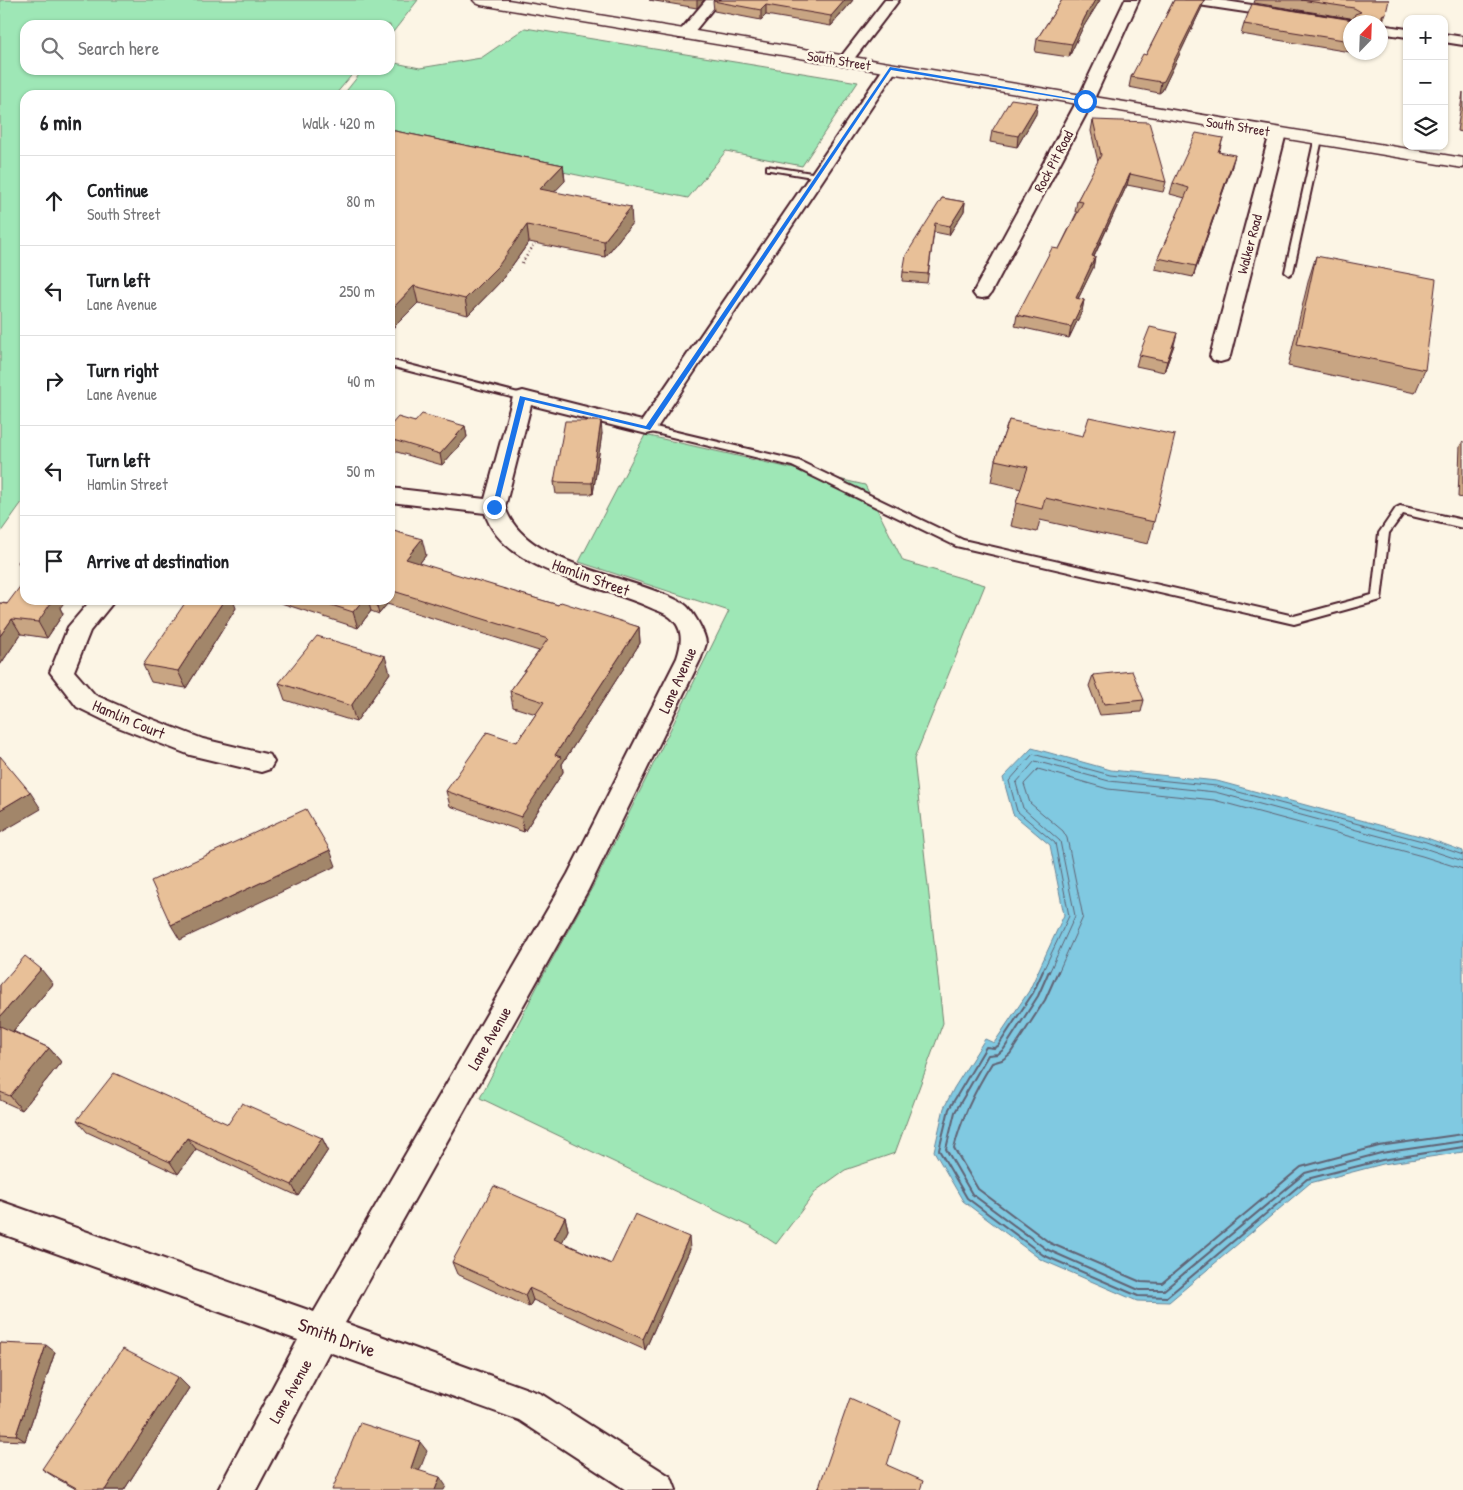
<!DOCTYPE html>
<html lang="en">
<head>
<meta charset="utf-8">
<style>
	body { margin:0; font-family:"Patrick Hand",sans-serif; background:#f6f6f6; color:#202124 }
	.controls { position:absolute; right:15px; top:15px; display:grid; overflow:hidden; border-radius:10px; box-shadow:0 1px 4px #0004 }
	.controls button { width:45px; height:45px; display:grid; place-items:center; padding:0; border:0; border-bottom:1px solid #e0e0e0; background:#fff; color:#202124; font:25px sans-serif }
	.compass { position:absolute; left:1343px; top:15px; width:45px; height:45px; border-radius:50%; background:#fff; box-shadow:0 1px 4px #0004; rotate:23deg }
	.stop { position:absolute; width:15px; height:15px; margin:-11px; border:4px solid #1a73e8; border-radius:50%; background:#fff }
	.stop.end { background:#1a73e8; border-color:#fff; box-shadow:0 1px 5px #0008 }
	.list { margin:0; padding:0; list-style:none }
	h2 { display:flex; justify-content:space-between; align-items:center; height:65px; margin:0; padding:0 20px; font-size:21px }
	h2 small { font-size:16px; font-weight:400; color:#757577 }
	.list li { display:grid; grid-template-columns:32px 1fr auto; gap:15px; align-items:center; box-sizing:border-box; height:90px; padding:0 20px; border-top:1px solid #e0e0e0 }
	.list b { display:block; font-size:19px; white-space:nowrap }
	.list p { margin:0; font-size:16px; white-space:nowrap; color:#757577 }
	.list em { font-size:16px; font-style:normal; color:#757577 }
	.icon { flex:none; width:28px; height:28px; fill:none; stroke:currentColor; stroke-width:2; stroke-linecap:round; stroke-linejoin:round }
	.map { position:relative; flex:none; width:1463px; height:1490px; overflow:hidden }
	.search { position:absolute; background:#fff; box-shadow:0 1px 4px #0004; left:20px; top:20px; width:375px; height:55px; display:flex; align-items:center; gap:12px; box-sizing:border-box; padding:0 18px; border-radius:15px; color:#757577; font-size:19px }
	.panel { position:absolute; background:#fff; box-shadow:0 1px 4px #0004; left:20px; top:90px; width:375px; height:515px; border-radius:15px }
	.map>svg:first-child { display:block }
</style>
</head>
<body>
<div class="map">
<svg width="1463" height="1490" viewBox="0 0 1463 1490">
	<rect width="100%" height="100%" fill="#fcf5e5"/>
	<filter id="ink" filterUnits="userSpaceOnUse"><feTurbulence type="fractalNoise" baseFrequency=".02" numOctaves="2"/><feDisplacementMap in="SourceGraphic" scale="10" xChannelSelector="R" yChannelSelector="G"/><feConvolveMatrix kernelMatrix="1 2 1 2 8 2 1 2 1" color-interpolation-filters="sRGB"/></filter>
	<g filter="url(#ink)">
		<path fill="#9ee7b6" stroke="#748370" d="M 0,0 L 418,0 L 390,36 L 390,25 L 25,25 L 25,70 L 356,70 L 335,95 L 25,95 L 25,498 L 0,533 Z
			M 525,28 L 858,82 L 802,166 L 726,151 L 688,198 L 390,136 L 390,95 L 343,95 L 363,70 L 390,70 L 390,62 L 420,68 L 481,58 Z
			M 645,435 L 865,485 L 903,561 L 985,585 L 914,759 L 943,1023 L 895,1153 L 845,1170 L 817,1190 L 776,1244 L 750,1227 L 480,1098 L 540,981 L 593,886 L 729,611 L 579,562 Z"/>
		<path fill="#80c9e1" stroke="#6a8598" d="M 1032,748 L 1111,770 L 1217,781 L 1427,838 L 1463,851 L 1463,1152 L 1383,1164 L 1310,1183 L 1169,1302 L 1137,1301 L 1040,1259 L 963,1201 L 934,1151 L 944,1108 L 954,1088 L 985,1039 L 994,1043 L 1029,991 L 1064,915 L 1050,845 L 1013,814 L 1003,778 Z"/>
		<g fill="none" stroke-linecap="round" stroke-linejoin="round">
			<path stroke="#606374" stroke-width="1" d="M 1042,973 L 1069,916 L 1055,843 L 1017,811 L 1009,781 L 1033,754 L 1110,775 L 1216,786 L 1426,842 L 1463,855
				M 1049,973 L 1075,916 L 1060,841 L 1023,808 L 1016,783 L 1035,761 L 1109,781 L 1215,792 L 1424,848 L 1463,861
				M 1058,973 L 1083,917 L 1067,838 L 1063,831 L 1030,803 L 1024,784 L 1038,769 L 1108,789 L 1214,800 L 1422,856 L 1463,869"/>
			<path stroke="#606374" stroke-width="2" d="M 1043,971 L 1033,993 L 998,1046 L 994,1048 L 986,1047 L 949,1109 L 939,1150 L 967,1198 L 1043,1255 L 1138,1296 L 1167,1297 L 1307,1179 L 1382,1160 L 1463,1147
				M 1049,971 L 1038,996 L 1004,1049 L 998,1054 L 988,1055 L 955,1112 L 946,1149 L 972,1194 L 1046,1249 L 1139,1290 L 1164,1290 L 1305,1173 L 1381,1153 L 1463,1141
				M 1058,971 L 1045,1000 L 1010,1054 L 1002,1060 L 992,1063 C 975,1090 962,1116 954,1148 L 978,1189 L 1050,1243 L 1141,1282 L 1162,1283 L 1301,1167 L 1379,1146 L 1463,1134"/>
			<defs>
				<path id="lane" d="M 1315,137 L 1322,139 L 1293,272 L 1289,275 L 1285,272 Z
					M 767,166 L 818,174 L 822,176 L 818,178 L 770,170 L 767,170 Z
					M 390,360 L 526,395 L 528,397 L 523,400 L 390,366 Z
					M 647,425 L 799,461 L 963,540 L 1294,616 L 1372,595 L 1379,533 L 1396,508 L 1400,506 L 1463,520 L 1463,528 L 1403,514 L 1389,533 L 1381,600 L 1294,624 L 956,546 L 792,466 L 643,430 L 642,428 Z"/>
				<path id="street" d="M 706,0 L 720,0 L 689,38 L 679,38 L 677,35 L 679,32 Z
					M 885,0 L 899,0 L 850,64 L 840,64 L 838,61 L 840,58 Z
					M 1125,0 L 1139,0 L 1093,101 L 991,293 L 988,297 L 982,298 L 976,297 L 973,293 L 1077,101 Z
					M 1185,0 L 1219,0 L 1350,20 L 1356,22 L 1350,22 L 1350,28 L 1192,4 Z
					M 1380,25 L 1407,29 L 1407,37 L 1380,33 Z
					M 1444,34 L 1463,37 L 1463,45 L 1444,42 Z
					M 890,65 L 895,66 L 897,69 L 654,432 L 647,434 L 531,405 L 505,507 C 524,567 635,575 684,604 C 692,609 706,634 706,643 C 705,648 702,654 701,658 L 588,890 L 345,1323 L 541,1394 L 671,1477 L 676,1490 L 626,1490 L 519,1420 L 329,1352 L 256,1490 L 218,1490 L 298,1340 L 0,1233 L 0,1201 L 314,1312 L 568,874 L 677,658 C 682,643 684,628 670,617 C 664,612 655,610 649,607 C 600,584 503,572 485,513 L 390,502 L 390,488 L 485,499 L 513,397 L 516,393 L 523,391 L 642,421 L 885,66 Z
					M 1278,128 L 1284,130 L 1286,133 L 1230,356 L 1227,360 L 1220,362 L 1213,360 L 1210,356 L 1270,133 L 1272,130 Z
					M 91,600 L 115,600 L 90,631 L 74,671 L 95,695 L 136,713 L 203,739 L 270,755 L 274,762 L 270,769 L 261,772 L 190,755 L 118,727 L 77,707 L 50,672 L 68,627 Z"/>
				<path id="secondary" d="M 473,0 L 508,0 L 1463,158 L 1463,168 L 481,5 L 476,3 Z"/>
			</defs>
			<use href="#lane" stroke="#4a1f2b" stroke-width="4"/>
			<use href="#street" stroke="#4a1f2b" stroke-width="4"/>
			<use href="#secondary" stroke="#4a1f2b" stroke-width="3"/>
			<path stroke="#4a1f2b" stroke-width="2" stroke-dasharray="0.5 2.5" stroke-linecap="butt" d="M 531,249 L 537,241"/>
			<path stroke="#4a1f2b" stroke-width="2.5" stroke-dasharray="1 3" stroke-linecap="butt" d="M 522,263 L 532,248"/>
			<use href="#lane" fill="#fcf5e5" fill-rule="evenodd"/>
			<use href="#street" fill="#fcf5e5" fill-rule="evenodd"/>
			<use href="#secondary" fill="#fcf5e5" fill-rule="evenodd"/>
		</g>
		<path fill="#c8a583" stroke="#4a1f2b" d="M 649,0 L 704,0 L 697,8 Z
			M 714,0 L 853,0 L 831,26 L 766,15 L 761,20 L 714,11 L 713,1 Z
			M 1062,0 L 1100,0 L 1082,29 L 1069,57 L 1035,52 L 1037,39 Z
			M 1174,0 L 1204,0 L 1202,7 L 1162,91 L 1159,93 L 1129,87 L 1131,77 L 1146,55 Z
			M 1255,0 L 1389,0 L 1350,22 L 1350,52 L 1241,34 L 1244,24 L 1353,20 L 1350,18 L 1254,3 Z
			M 1356,52 L 1374,52 L 1373,55 Z
			M 1463,92 L 1463,132 L 1457,131 Z
			M 1036,114 L 1017,147 L 990,142 L 992,131 Z
			M 1093,120 L 1166,182 L 1163,192 L 1127,185 L 1094,257 L 1095,257 L 1093,268 L 1078,299 L 1084,300 L 1082,311 L 1069,338 L 1015,326 L 1017,315 L 1059,249 L 1077,212 L 1075,212 L 1077,201 L 1098,162 L 1091,131 Z
			M 390,130 L 563,165 L 565,181 L 554,192 L 632,223 L 605,257 L 529,242 L 501,281 L 468,315 L 418,303 L 390,331 Z
			M 1223,138 L 1219,152 L 1232,166 L 1193,277 L 1155,269 L 1158,258 L 1185,198 L 1170,194 L 1173,183 Z
			M 942,198 L 965,202 L 964,211 L 949,235 L 934,232 L 927,283 L 902,281 L 903,272 Z
			M 1316,256 L 1425,370 L 1415,393 L 1288,366 L 1309,278 Z
			M 1174,345 L 1164,372 L 1136,366 L 1139,355 Z
			M 1009,420 L 1154,522 L 1148,544 L 1040,520 L 1037,532 L 1011,526 L 1016,503 L 1021,489 L 991,482 L 995,460 Z
			M 415,422 L 465,426 L 467,437 L 442,465 L 390,450 L 390,426 Z
			M 602,433 L 593,494 L 556,494 L 554,482 Z
			M 1463,441 L 1463,498 L 1458,497 L 1460,446 Z
			M 390,530 L 426,555 L 419,564 L 558,605 L 639,627 L 640,643 L 562,764 L 563,772 L 524,832 L 450,806 L 446,791 L 517,742 L 536,714 L 513,707 L 510,691 L 539,651 L 387,604 L 379,614 L 371,611 L 358,628 L 278,602 L 277,600 L 390,600 Z
			M 25,554 L 25,575 L 18,562 Z
			M 0,603 L 60,608 L 63,614 L 47,638 L 21,634 L 0,665 Z
			M 236,608 L 186,688 L 151,682 L 143,665 Z
			M 390,673 L 356,722 L 285,700 L 279,683 Z
			M 1093,675 L 1144,700 L 1141,712 L 1100,715 L 1089,686 Z
			M 53,984 L 13,1031 L 49,1048 L 61,1062 L 22,1110 L 0,1100 L 0,985 Z
			M 77,1120 L 228,1124 L 322,1138 L 328,1150 L 298,1196 L 196,1149 L 178,1174 L 87,1132 Z
			M 565,1217 L 568,1230 L 562,1242 L 611,1264 L 690,1249 L 645,1350 L 533,1300 L 529,1307 L 457,1274 L 452,1262 Z
			M 0,1343 L 55,1352 L 25,1441 L 0,1440 Z
			M 189,1388 L 124,1490 L 78,1490 L 56,1478 L 42,1469 Z
			M 887,1465 L 920,1490 L 818,1490 L 819,1487 Z"/>
		<path fill="#a2866a" stroke="#4a1f2b" d="M 697,0 L 704,0 L 697,8 Z
			M 845,0 L 853,0 L 831,26 L 831,16 Z
			M 1095,0 L 1100,0 L 1082,29 L 1069,57 L 1072,44 L 1085,17 Z
			M 1204,0 L 1202,7 L 1162,91 L 1159,93 L 1161,82 Z
			M 766,5 L 766,15 L 761,20 L 761,10 Z
			M 1386,13 L 1382,23 L 1382,15 Z
			M 1038,103 L 1036,114 L 1017,147 L 1018,136 Z
			M 1235,155 L 1232,166 L 1193,277 L 1196,266 Z
			M 563,165 L 565,181 L 542,205 L 540,189 Z
			M 1130,174 L 1127,185 L 1089,267 L 1092,256 Z
			M 965,202 L 964,211 L 949,235 L 950,226 Z
			M 631,207 L 632,223 L 605,257 L 604,241 Z
			M 527,225 L 529,242 L 501,281 L 468,315 L 465,299 Z
			M 1095,257 L 1093,268 L 1073,309 L 1076,298 Z
			M 414,286 L 418,303 L 390,331 L 390,311 Z
			M 1084,300 L 1082,311 L 1069,338 L 1071,327 Z
			M 1177,333 L 1174,345 L 1164,372 L 1167,361 Z
			M 601,421 L 602,433 L 593,494 L 592,483 Z
			M 465,426 L 467,437 L 442,465 L 440,454 Z
			M 422,539 L 426,555 L 410,575 L 406,559 Z
			M 50,600 L 66,600 L 60,608 L 63,614 L 47,638 L 38,622 Z
			M 224,600 L 233,600 L 236,608 L 186,688 L 178,671 Z
			M 363,600 L 368,600 L 371,611 L 358,628 L 353,612 Z
			M 375,600 L 386,600 L 387,604 L 379,614 Z
			M 12,619 L 21,634 L 0,665 L 0,636 Z
			M 639,627 L 640,643 L 562,764 L 563,772 L 524,832 L 521,817 L 555,755 Z
			M 385,656 L 390,673 L 356,722 L 351,706 Z
			M 30,792 L 41,809 L 0,833 L 0,810 Z
			M 330,850 L 336,866 L 180,940 L 171,925 Z
			M 41,969 L 53,984 L 7,1038 L 0,1029 L 0,1017 Z
			M 49,1048 L 61,1062 L 22,1110 L 10,1096 Z
			M 187,1138 L 196,1149 L 178,1174 L 170,1162 Z
			M 322,1138 L 328,1150 L 298,1196 L 292,1185 Z
			M 565,1217 L 568,1230 L 558,1251 L 554,1239 Z
			M 689,1237 L 690,1249 L 645,1350 L 643,1339 Z
			M 529,1288 L 533,1300 L 529,1307 L 525,1295 Z
			M 46,1345 L 55,1352 L 25,1441 L 16,1435 Z
			M 178,1377 L 189,1388 L 124,1490 L 105,1490 Z
			M 420,1442 L 427,1451 L 417,1477 L 411,1468 Z
			M 440,1477 L 446,1486 L 444,1490 L 435,1490 Z"/>
		<path fill="#e8c098" stroke="#4a1f2b" d="M 714,0 L 845,0 L 831,16 L 766,5 L 761,10 L 713,1 Z
			M 1062,0 L 1095,0 L 1085,17 L 1072,44 L 1037,39 Z
			M 1174,0 L 1204,0 L 1164,81 L 1161,82 L 1131,77 L 1143,54 L 1146,55 Z
			M 1301,0 L 1389,0 L 1386,13 L 1382,15 L 1382,24 L 1380,31 L 1380,22 L 1350,22 L 1350,41 L 1244,24 L 1252,4 L 1353,20 L 1355,14 L 1361,12 L 1354,8 Z
			M 1011,99 L 1038,103 L 1018,136 L 992,131 Z
			M 1093,120 L 1149,122 L 1166,182 L 1130,174 L 1092,256 L 1095,257 L 1076,298 L 1084,300 L 1071,327 L 1017,315 L 1052,248 L 1059,249 L 1083,202 L 1077,201 L 1101,155 Z
			M 390,130 L 563,165 L 540,189 L 631,207 L 604,241 L 527,225 L 499,265 L 465,299 L 414,286 L 390,311 Z
			M 1196,133 L 1223,138 L 1218,152 L 1235,155 L 1196,266 L 1158,258 L 1189,188 L 1173,183 Z
			M 942,198 L 965,202 L 950,226 L 935,223 L 928,274 L 903,272 L 906,255 Z
			M 1316,256 L 1436,279 L 1425,370 L 1297,344 Z
			M 1150,327 L 1177,333 L 1167,361 L 1139,355 Z
			M 422,414 L 465,426 L 440,454 L 390,439 L 390,426 L 398,417 L 415,422 Z
			M 1089,417 L 1175,435 L 1154,522 L 1045,498 L 1042,509 L 1016,503 L 1028,467 L 995,460 L 1009,420 L 1083,436 Z
			M 565,421 L 601,421 L 592,483 L 554,482 Z
			M 390,530 L 422,539 L 406,559 L 558,605 L 561,602 L 639,627 L 555,755 L 561,757 L 521,817 L 446,791 L 487,732 L 517,742 L 544,702 L 510,691 L 548,639 L 390,590 Z
			M 25,554 L 25,563 L 18,562 Z
			M 25,580 L 25,600 L 53,600 L 38,622 L 12,619 L 0,636 L 0,603 L 7,604 Z
			M 187,600 L 224,600 L 178,671 L 143,665 Z
			M 316,600 L 363,600 L 353,612 Z
			M 317,636 L 385,656 L 351,706 L 279,683 Z
			M 1132,671 L 1144,700 L 1104,704 L 1093,675 Z
			M 0,756 L 30,792 L 0,810 Z
			M 306,809 L 330,850 L 171,925 L 151,881 Z
			M 25,956 L 41,969 L 0,1017 L 0,985 Z
			M 0,1026 L 49,1048 L 10,1096 L 0,1092 Z
			M 114,1073 L 228,1124 L 242,1103 L 322,1138 L 292,1185 L 187,1138 L 170,1162 L 77,1120 Z
			M 494,1186 L 565,1217 L 554,1239 L 611,1264 L 635,1214 L 689,1237 L 643,1339 L 529,1288 L 525,1295 L 452,1262 Z
			M 0,1343 L 46,1345 L 16,1435 L 0,1434 Z
			M 123,1349 L 178,1377 L 105,1490 L 80,1490 L 42,1469 Z
			M 850,1398 L 901,1421 L 887,1465 L 923,1481 L 920,1490 L 826,1490 L 819,1487 Z
			M 360,1423 L 420,1442 L 411,1468 L 440,1477 L 435,1490 L 332,1490 Z"/>
	</g>
	<path fill="#1a73e8" d="M 890,67 L 1087,101 L 1085,102 L 891,70 L 650,430 L 525,400 L 498,507 L 492,508 L 520,396 L 646,426 Z"/>
	<g text-anchor="middle" dominant-baseline="central" stroke-width="5" stroke-linejoin="round" paint-order="stroke">
		<g font-size="14" fill="#4a1f2b" stroke="#fcf5e5">
			<text transform="translate(839 60) rotate(9)">South Street</text>
			<text transform="translate(1238 126) rotate(9)">South Street</text>
			<text transform="translate(1053 161) rotate(-62)">Rock Pit Road</text>
			<text transform="translate(1249 244) rotate(-75)">Walker Road</text>
		</g>
		<g font-size="16" fill="#4a1f2b" stroke="#fcf5e5">
			<text transform="translate(591 577) rotate(20)">Hamlin Street</text>
			<text transform="translate(677 680) rotate(-66)">Lane Avenue</text>
			<text transform="translate(129 719) rotate(23)">Hamlin Court</text>
			<text transform="translate(489 1038) rotate(-60)">Lane Avenue</text>
			<text transform="translate(290 1391) rotate(-61)">Lane Avenue</text>
		</g>
		<g font-size="19" fill="#4a1f2b" stroke="#fcf5e5">
			<text transform="translate(337 1337) rotate(20)">Smith Drive</text>
		</g>
	</g>
</svg>
<div class="controls">
<button>+</button>
<button>−</button>
<button><svg class="icon" aria-label="layers" viewBox="0 0 24 24"><path d="M12 4l9 5-9 5-9-5zM3 14l9 5 9-5"/></svg></button>
</div>
<svg class="compass" viewBox="-18 -18 36 36"><path d="M0-13l5 13h-10z" fill="#e53935"/><path d="M0 13l5-13h-10z" fill="#757577"/></svg>
<div class="stop" style="left:1085px;top:101px"></div>
<div class="stop end" style="left:494px;top:507px"></div>
<div class="search"><svg class="icon" aria-label="search" viewBox="0 0 24 24"><circle cx="10" cy="10" r="6"/><path d="M15 15l6 6"/></svg>Search here</div>
<section class="panel">
<h2>6 min<small>Walk · 420 m</small></h2>
<ul class="list">
<li><svg class="icon" aria-label="ahead" viewBox="0 0 24 24"><path d="M12 20V5M6 11l6-6 6 6"/></svg><div><b>Continue</b><p>South Street</p></div><em>80 m</em></li>
<li><svg class="icon" aria-label="left" viewBox="0 0 24 24"><path d="M17 20v-9H6M10 6l-5 5 5 5"/></svg><div><b>Turn left</b><p>Lane Avenue</p></div><em>250 m</em></li>
<li><svg class="icon" aria-label="right" viewBox="0 0 24 24"><path d="M7 20v-9h11M14 6l5 5-5 5"/></svg><div><b>Turn right</b><p>Lane Avenue</p></div><em>40 m</em></li>
<li><svg class="icon" aria-label="left" viewBox="0 0 24 24"><path d="M17 20v-9H6M10 6l-5 5 5 5"/></svg><div><b>Turn left</b><p>Hamlin Street</p></div><em>50 m</em></li>
<li><svg class="icon" aria-label="arrive" viewBox="0 0 24 24"><path d="M6 21V4h12l-3 4 3 4H6"/></svg><div><b>Arrive at destination</b></div></li>
</ul>
</section>
</div>
</body>
</html>
